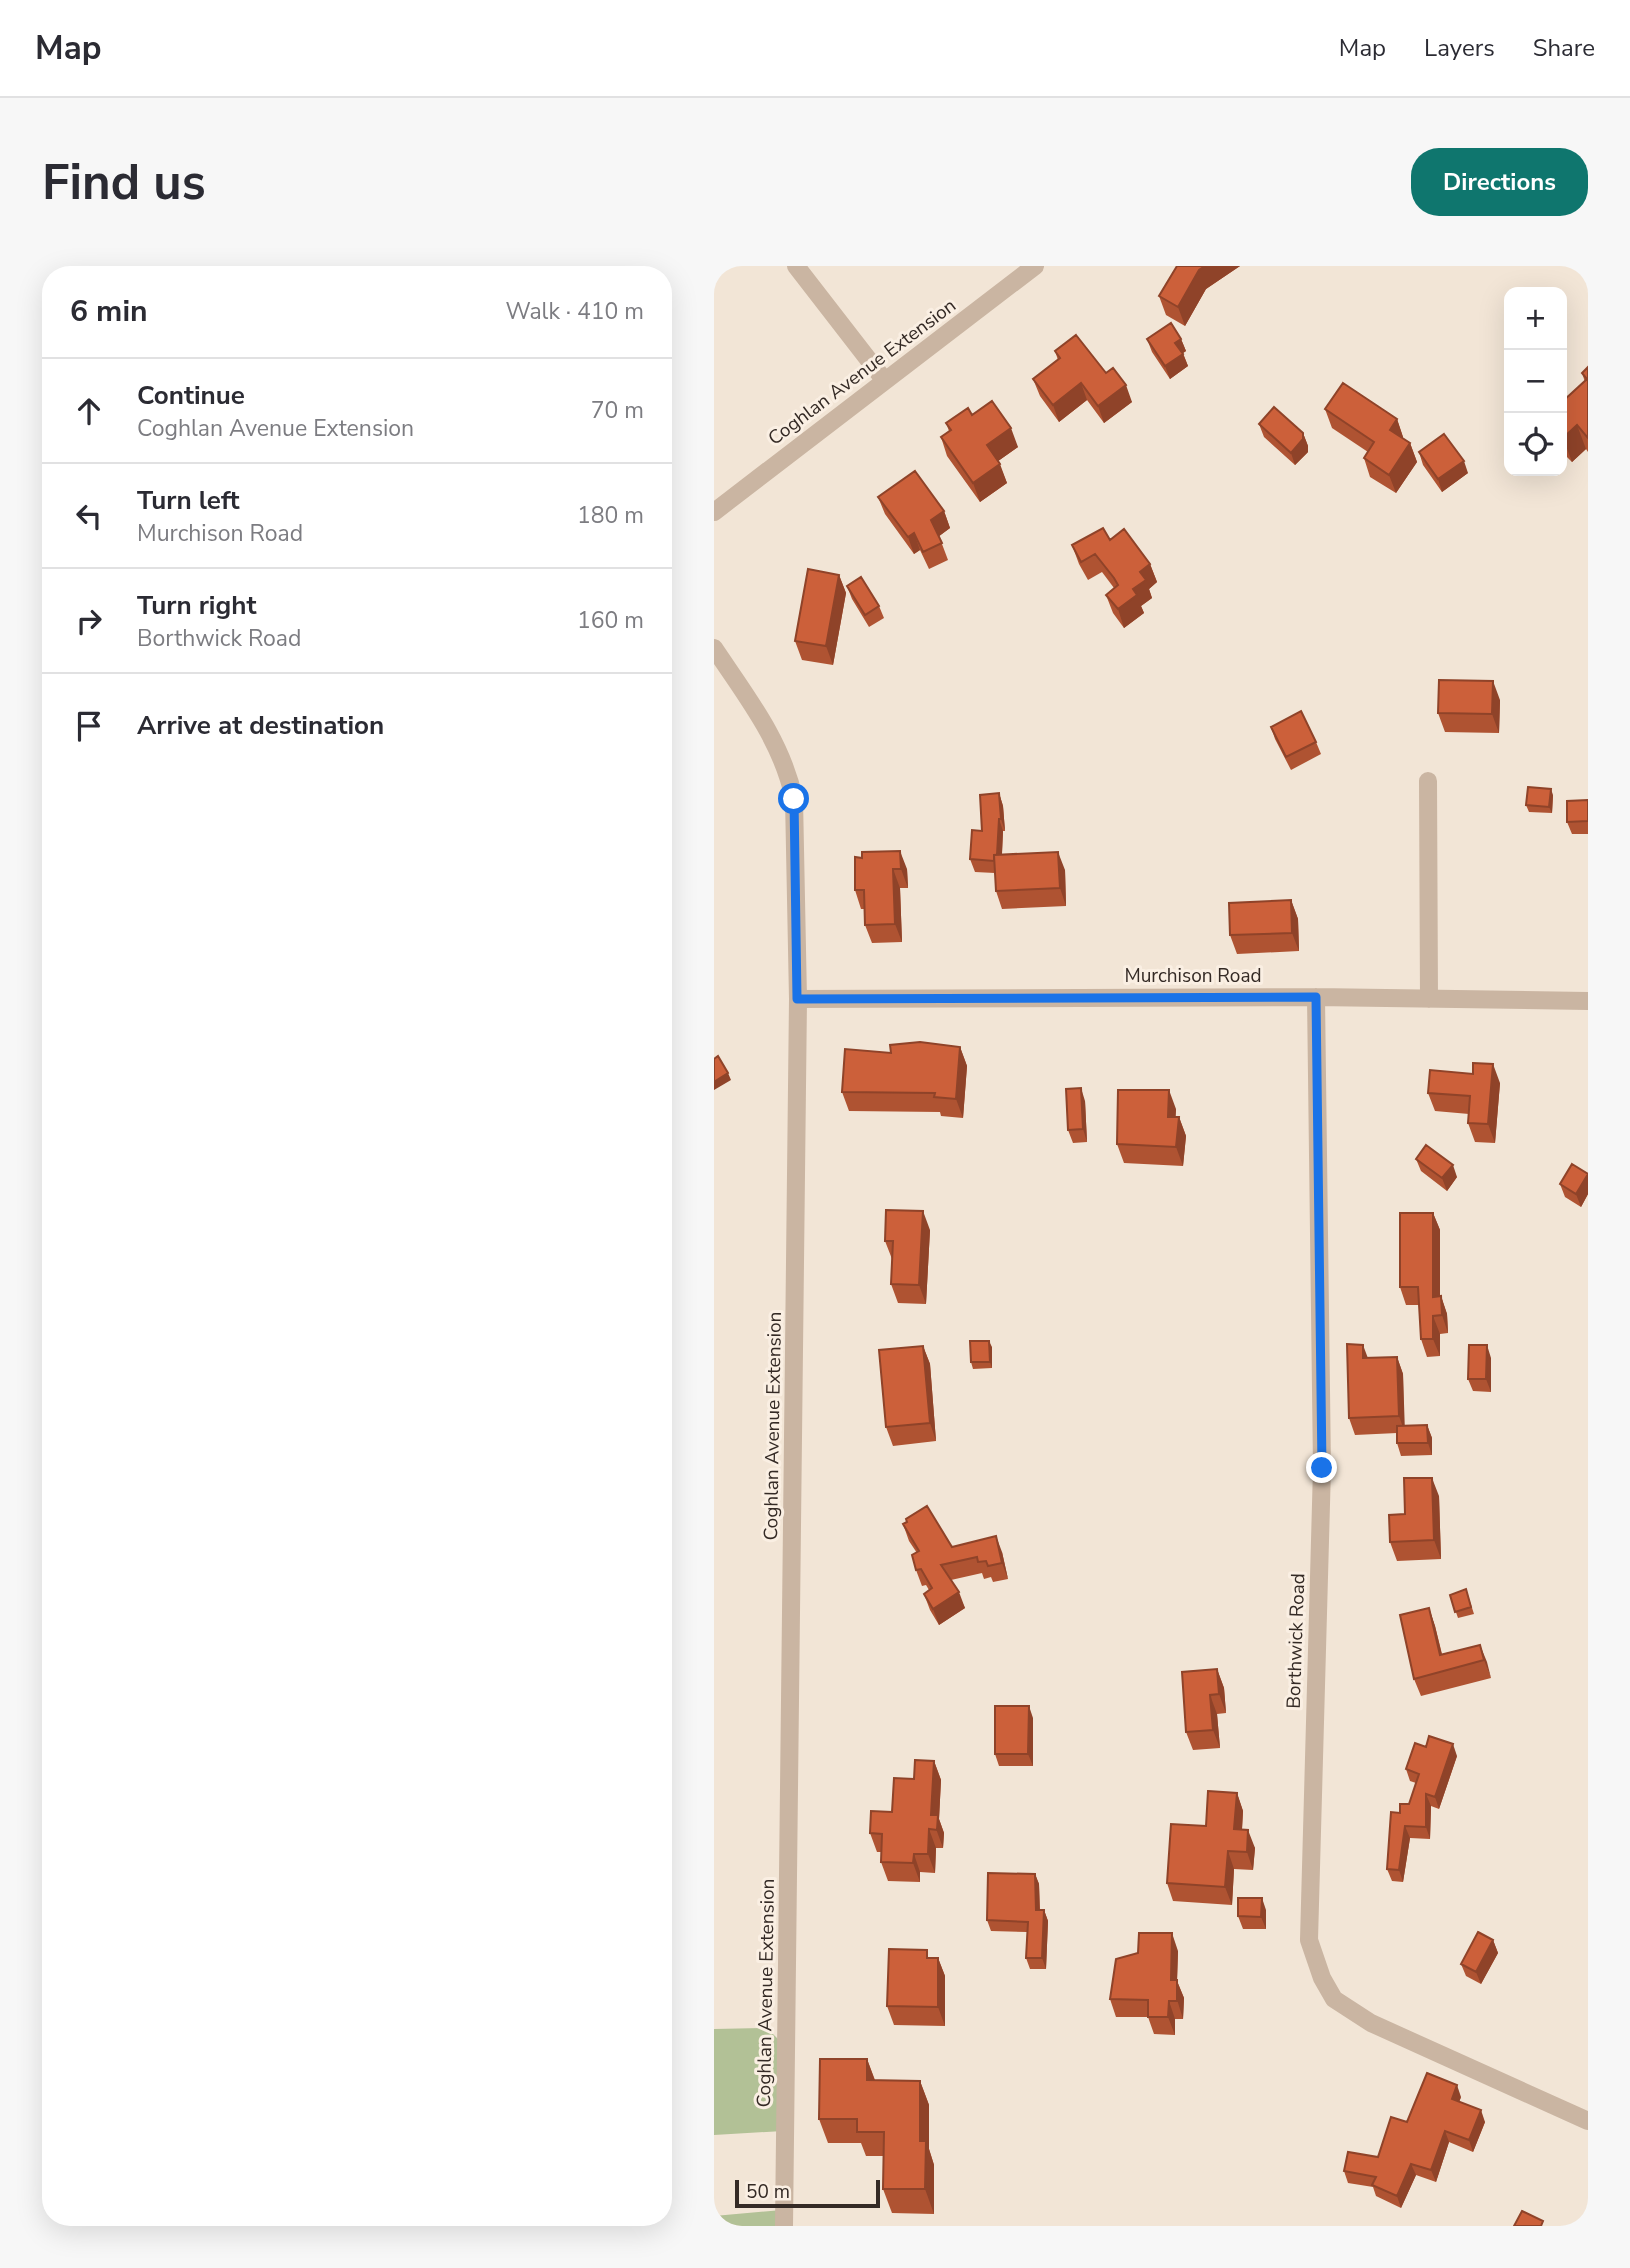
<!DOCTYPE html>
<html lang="en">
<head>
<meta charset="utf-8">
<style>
	body { margin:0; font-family:"Nunito Sans",sans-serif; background:#f7f7f7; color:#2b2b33 }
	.controls { position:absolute; right:21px; top:21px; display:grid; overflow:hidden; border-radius:14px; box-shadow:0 7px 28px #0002 }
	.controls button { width:63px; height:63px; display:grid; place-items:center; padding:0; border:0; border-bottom:2px solid #e1e1e2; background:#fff; color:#2b2b33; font:35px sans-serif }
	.scale { position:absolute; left:21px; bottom:18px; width:145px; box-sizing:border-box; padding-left:7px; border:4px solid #342a25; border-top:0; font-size:19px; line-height:24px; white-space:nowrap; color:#342a25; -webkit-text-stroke:5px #faefe3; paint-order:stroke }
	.stop { position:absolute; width:21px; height:21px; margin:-16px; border:5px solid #1a73e8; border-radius:50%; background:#fff }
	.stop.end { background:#1a73e8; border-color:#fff; box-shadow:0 2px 7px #0008 }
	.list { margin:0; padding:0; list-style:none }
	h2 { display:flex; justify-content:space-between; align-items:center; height:91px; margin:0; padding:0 28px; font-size:30px }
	h2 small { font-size:23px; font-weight:400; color:#7c7c81 }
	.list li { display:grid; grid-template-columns:46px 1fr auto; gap:21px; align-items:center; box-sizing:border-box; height:105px; padding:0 28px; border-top:2px solid #e1e1e2 }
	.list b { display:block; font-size:26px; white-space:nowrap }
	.list p { margin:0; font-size:23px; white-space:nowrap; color:#7c7c81 }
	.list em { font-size:23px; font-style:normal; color:#7c7c81 }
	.icon { flex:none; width:38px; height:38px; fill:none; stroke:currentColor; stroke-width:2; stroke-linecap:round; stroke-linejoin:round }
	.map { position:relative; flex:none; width:874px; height:1960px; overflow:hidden; border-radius:28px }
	header { display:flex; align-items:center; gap:42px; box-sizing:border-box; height:98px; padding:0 35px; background:#fff; border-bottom:2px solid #e1e1e2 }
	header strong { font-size:33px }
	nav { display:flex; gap:38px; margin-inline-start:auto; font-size:24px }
	.intro { display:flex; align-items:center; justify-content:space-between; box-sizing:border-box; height:168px; padding:0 42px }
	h1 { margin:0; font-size:49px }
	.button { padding:18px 32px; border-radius:28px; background:#0f766e; color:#fff; font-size:24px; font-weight:700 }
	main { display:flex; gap:42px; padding:0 42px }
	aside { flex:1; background:#fff; border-radius:28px; box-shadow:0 7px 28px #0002 }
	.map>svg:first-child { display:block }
</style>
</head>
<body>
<header>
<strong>Map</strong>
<nav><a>Map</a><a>Layers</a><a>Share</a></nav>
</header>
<div class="intro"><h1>Find us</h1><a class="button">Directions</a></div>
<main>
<aside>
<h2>6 min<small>Walk · 410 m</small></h2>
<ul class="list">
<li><svg class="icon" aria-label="ahead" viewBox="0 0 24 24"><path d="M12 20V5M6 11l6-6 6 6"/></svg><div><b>Continue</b><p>Coghlan Avenue Extension</p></div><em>70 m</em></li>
<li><svg class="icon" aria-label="left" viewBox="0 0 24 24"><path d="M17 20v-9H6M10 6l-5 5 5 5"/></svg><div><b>Turn left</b><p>Murchison Road</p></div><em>180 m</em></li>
<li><svg class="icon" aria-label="right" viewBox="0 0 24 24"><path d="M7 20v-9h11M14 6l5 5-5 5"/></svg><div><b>Turn right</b><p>Borthwick Road</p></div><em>160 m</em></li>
<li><svg class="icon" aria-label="arrive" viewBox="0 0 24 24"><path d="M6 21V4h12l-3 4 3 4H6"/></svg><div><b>Arrive at destination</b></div></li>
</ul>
</aside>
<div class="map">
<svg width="874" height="1960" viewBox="0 0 874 1960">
	<rect width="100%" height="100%" fill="#f2e5d6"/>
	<path fill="#b2c196" d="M 48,1762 L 58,1767 L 65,1774 L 69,1865 L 0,1869 L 0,1763 Z
		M 68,1944 L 67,1960 L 0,1960 L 0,1950 Z"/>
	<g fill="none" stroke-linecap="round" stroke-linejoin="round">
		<path stroke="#cab5a2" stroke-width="18" d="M 82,0 L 171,115
			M 0,246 L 321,0
			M 0,382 C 32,430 68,475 80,533 L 84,733 L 70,1960
			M 714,515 L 715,733
			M 602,731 L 608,1202 L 595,1674 L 608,1712 L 620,1733 L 657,1757 L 874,1855
			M 84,733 L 602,731 L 874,735"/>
	</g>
	<path fill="#af5332" d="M 463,0 L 526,0 L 492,23 L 471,60 L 452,49 L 445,30 Z
		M 433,73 L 467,73 L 472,85 L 469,87 L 474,100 L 456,113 L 438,86 Z
		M 341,85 L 392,107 L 418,136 L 390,157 L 373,134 L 345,156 L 326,130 L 319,113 L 344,94 Z
		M 874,101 L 874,186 L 872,183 L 858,196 L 848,186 L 848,136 L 871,116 L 868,107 Z
		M 611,143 L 683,153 L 689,171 L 689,172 L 696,177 L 703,196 L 682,227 L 656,211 L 650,192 L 654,186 L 618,162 Z
		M 258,149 L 304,181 L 284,195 L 293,217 L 266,236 L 233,190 L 227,171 L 235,165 L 232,157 Z
		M 545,158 L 589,167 L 594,180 L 594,186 L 581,199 L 550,171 Z
		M 705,186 L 754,207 L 728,226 L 709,199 Z
		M 164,231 L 230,245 L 236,262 L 225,270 L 234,294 L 215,303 L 206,284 L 200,288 L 171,248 Z
		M 396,274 L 436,298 L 443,316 L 435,323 L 438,332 L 427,340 L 430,347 L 410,362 L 399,347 L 392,329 L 400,322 L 388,306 L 374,314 L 365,298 L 358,279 Z
		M 125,309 L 132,327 L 119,399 L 88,394 L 81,375 Z
		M 133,320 L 165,340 L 170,352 L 155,361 L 138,333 Z
		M 786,434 L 785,467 L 731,466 L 724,447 Z
		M 557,461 L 602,476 L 607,488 L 577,504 L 561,473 Z
		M 285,527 L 289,540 L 291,565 L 289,565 L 288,588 L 351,604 L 352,640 L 288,643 L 282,625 L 281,607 L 261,606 L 256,593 Z
		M 839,529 L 838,547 L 815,546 L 812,539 Z
		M 874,534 L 874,568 L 858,568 L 853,556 Z
		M 148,592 L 193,603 L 194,622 L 186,622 L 188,676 L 158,677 L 151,659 L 151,643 L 147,643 L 141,624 Z
		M 577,634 L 584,653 L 585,685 L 523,688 L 516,669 Z
		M 246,781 L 253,800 L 249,852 L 227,850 L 226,846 L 135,845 L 128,826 L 177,787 Z
		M 786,817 L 781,877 L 761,876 L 754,857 L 755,848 L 721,845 L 714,827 Z
		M 371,835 L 373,876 L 359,877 L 354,864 Z
		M 462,843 L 461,851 L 465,851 L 472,870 L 469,900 L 410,897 L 403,878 Z
		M 702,893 L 743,911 L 733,925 L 707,905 Z
		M 874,908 L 874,928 L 867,941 L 851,931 L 846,918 Z
		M 719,947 L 726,964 L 726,1030 L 727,1030 L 733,1048 L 734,1067 L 726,1068 L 726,1090 L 713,1091 L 707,1073 L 705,1039 L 692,1039 L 686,1021 Z
		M 216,964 L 212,1038 L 184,1037 L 177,1018 L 178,993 L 171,975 Z
		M 209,1080 L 216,1098 L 222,1175 L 179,1180 L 172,1161 Z
		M 278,1081 L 278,1102 L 259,1103 L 257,1096 Z
		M 683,1091 L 689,1108 L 690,1160 L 713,1159 L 718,1172 L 718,1189 L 687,1190 L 683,1177 L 683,1167 L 641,1169 L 635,1152 L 653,1092 Z
		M 777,1092 L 777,1126 L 759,1125 L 754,1113 Z
		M 725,1230 L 727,1293 L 683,1295 L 676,1276 L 691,1248 Z
		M 192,1253 L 238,1281 L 288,1286 L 294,1313 L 279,1316 L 277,1311 L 270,1313 L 268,1307 L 237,1314 L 251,1342 L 225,1359 L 216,1344 L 210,1328 L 215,1324 L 212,1319 L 208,1320 L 202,1304 L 203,1287 L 195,1275 L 189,1258 L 193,1256 Z
		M 752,1323 L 760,1348 L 744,1352 L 736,1329 Z
		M 715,1342 L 721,1360 L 728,1388 L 766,1379 L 777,1412 L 707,1430 L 700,1413 Z
		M 503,1403 L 510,1422 L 512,1447 L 503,1448 L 506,1482 L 479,1484 L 472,1466 Z
		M 319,1452 L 319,1500 L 285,1500 L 281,1488 Z
		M 743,1490 L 725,1543 L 717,1540 L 716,1573 L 696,1572 L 689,1616 L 678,1615 L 673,1603 L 686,1547 L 695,1538 L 702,1517 L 696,1515 L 692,1503 Z
		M 220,1495 L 227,1514 L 225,1553 L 230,1567 L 229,1582 L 222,1582 L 221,1607 L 206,1606 L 206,1616 L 174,1615 L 167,1596 L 168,1586 L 163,1586 L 156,1567 L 178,1546 L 200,1513 Z
		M 523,1527 L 529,1545 L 528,1563 L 541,1582 L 539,1604 L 520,1603 L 518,1639 L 459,1635 L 453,1617 L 492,1560 Z
		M 321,1608 L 325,1618 L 326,1644 L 330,1644 L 334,1655 L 332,1703 L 316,1703 L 312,1692 L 313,1666 L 277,1665 L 273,1654 Z
		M 552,1644 L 552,1663 L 529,1663 L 524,1650 Z
		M 779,1674 L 784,1687 L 767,1718 L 752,1710 L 747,1698 Z
		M 464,1685 L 463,1715 L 470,1732 L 469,1753 L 461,1753 L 461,1769 L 440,1768 L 434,1751 L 402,1751 L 396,1733 Z
		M 215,1692 L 224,1692 L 231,1710 L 231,1760 L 180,1759 L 173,1740 Z
		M 153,1793 L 161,1814 L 206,1815 L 215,1839 L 215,1883 L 220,1899 L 220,1948 L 178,1947 L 169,1923 L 170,1890 L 152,1890 L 147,1877 L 114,1877 L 105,1853 Z
		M 747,1831 L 745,1836 L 771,1856 L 759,1886 L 735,1876 L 722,1916 L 702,1909 L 687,1942 L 662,1930 L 659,1921 L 634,1917 L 630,1905 L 664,1891 L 693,1856 Z"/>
	<path fill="#8f4329" d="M 491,0 L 526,0 L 492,23 L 471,60 L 464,41 L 485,4 Z
		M 467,73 L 472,85 L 466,89 L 461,77 Z
		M 469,88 L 474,100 L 456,113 L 451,100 Z
		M 367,117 L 373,134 L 345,156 L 339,139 Z
		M 412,119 L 418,136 L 390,157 L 384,140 Z
		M 683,153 L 689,171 L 682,182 L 676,164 Z
		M 863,159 L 872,183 L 858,196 L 849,172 Z
		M 297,162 L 304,181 L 280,198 L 273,179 Z
		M 589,167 L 594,180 L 594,186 L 581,199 L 577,187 Z
		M 696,177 L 703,196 L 682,227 L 675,209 Z
		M 750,195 L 754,207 L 728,226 L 724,213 Z
		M 286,198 L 293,217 L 266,236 L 259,217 Z
		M 230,245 L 236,262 L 224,271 L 217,254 Z
		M 200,267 L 206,284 L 200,288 L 194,271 Z
		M 436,298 L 443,316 L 435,323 L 438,332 L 427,340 L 430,347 L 410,362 L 404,343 L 419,323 L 426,306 Z
		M 125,309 L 132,327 L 119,399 L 112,380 Z
		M 779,415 L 786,434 L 785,467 L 778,448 Z
		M 837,523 L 839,529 L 838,547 L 835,541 Z
		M 285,527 L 289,540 L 291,565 L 287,553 Z
		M 285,553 L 289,565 L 287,607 L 282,595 Z
		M 186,585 L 193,603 L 194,622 L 187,603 Z
		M 344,586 L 351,604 L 352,640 L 346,622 Z
		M 179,603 L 186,622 L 188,676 L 181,658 Z
		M 577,634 L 584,653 L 585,685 L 578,667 Z
		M 246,781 L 253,800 L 249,852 L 242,833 Z
		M 779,798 L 786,817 L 781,877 L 774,858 Z
		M 14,807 L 17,814 L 0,824 L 0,816 Z
		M 367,822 L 371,835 L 373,876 L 369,863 Z
		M 455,824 L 462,843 L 461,869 L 454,851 Z
		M 465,851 L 472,870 L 469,900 L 462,881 Z
		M 739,899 L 743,911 L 733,925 L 728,912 Z
		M 874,908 L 874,928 L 867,941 L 862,928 Z
		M 209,945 L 216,964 L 212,1038 L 205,1019 Z
		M 719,947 L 726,964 L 726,1048 L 719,1031 Z
		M 727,1030 L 733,1048 L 734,1067 L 728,1049 Z
		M 719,1050 L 726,1068 L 726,1090 L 719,1073 Z
		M 275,1075 L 278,1081 L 278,1102 L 276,1096 Z
		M 649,1079 L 655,1095 L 649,1092 Z
		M 773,1079 L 777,1092 L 777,1126 L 772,1113 Z
		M 209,1080 L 216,1098 L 222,1175 L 216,1157 Z
		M 683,1091 L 689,1108 L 691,1167 L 685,1150 Z
		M 713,1159 L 718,1172 L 718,1189 L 714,1177 Z
		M 718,1212 L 725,1230 L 727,1293 L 720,1274 Z
		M 282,1270 L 288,1286 L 294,1313 L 288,1297 Z
		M 245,1326 L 251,1342 L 225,1359 L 219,1343 Z
		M 715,1342 L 721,1360 L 732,1406 L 726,1389 Z
		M 766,1379 L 773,1396 L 777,1412 L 770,1394 Z
		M 503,1403 L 510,1422 L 512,1447 L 505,1428 Z
		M 496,1429 L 503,1448 L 506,1482 L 499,1464 Z
		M 315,1440 L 319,1452 L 319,1500 L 314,1488 Z
		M 739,1478 L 743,1490 L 725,1543 L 721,1531 Z
		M 220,1495 L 227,1514 L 225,1553 L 230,1567 L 229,1582 L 217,1549 Z
		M 523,1527 L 529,1545 L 527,1581 L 520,1563 Z
		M 712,1528 L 717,1540 L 716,1573 L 712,1561 Z
		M 691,1560 L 696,1572 L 689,1616 L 685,1604 Z
		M 215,1563 L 222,1582 L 221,1607 L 214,1588 Z
		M 534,1564 L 541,1582 L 539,1604 L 533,1586 Z
		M 514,1585 L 520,1603 L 518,1639 L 511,1621 Z
		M 200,1588 L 206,1606 L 206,1616 L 199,1597 Z
		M 321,1608 L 325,1618 L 326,1655 L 322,1644 Z
		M 548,1632 L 552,1644 L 552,1663 L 547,1651 Z
		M 330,1644 L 334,1655 L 332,1703 L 328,1692 Z
		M 458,1667 L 464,1685 L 463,1715 L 470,1732 L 469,1753 L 457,1714 Z
		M 779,1674 L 784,1687 L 767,1718 L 762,1706 Z
		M 224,1692 L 231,1710 L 231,1760 L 224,1741 Z
		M 455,1735 L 461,1753 L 461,1769 L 454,1751 Z
		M 153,1793 L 162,1818 L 153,1814 Z
		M 206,1815 L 215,1839 L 215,1883 L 220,1899 L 220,1948 L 211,1923 L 206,1875 Z
		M 743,1819 L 747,1831 L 742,1844 L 738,1833 Z
		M 767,1844 L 771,1856 L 759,1886 L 755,1874 Z
		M 731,1865 L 735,1876 L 722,1916 L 717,1904 Z
		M 697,1898 L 702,1909 L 687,1942 L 683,1930 Z"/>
	<path fill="#cc603a" stroke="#8f4329" stroke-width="2" d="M 463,0 L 491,0 L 485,4 L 464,41 L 445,30 Z
		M 457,57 L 467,73 L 461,77 L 469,88 L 451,100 L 433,73 Z
		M 362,69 L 392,107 L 399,102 L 412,119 L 384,140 L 367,117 L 339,139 L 319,113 L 346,92 L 341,85 Z
		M 874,101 L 874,172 L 863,159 L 849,172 L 848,171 L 848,149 L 851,146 L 848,143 L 848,136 L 873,113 L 868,107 Z
		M 629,117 L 683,153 L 676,164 L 696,177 L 675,209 L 650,192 L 660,176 L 611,143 Z
		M 278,135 L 297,162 L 273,179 L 286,198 L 259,217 L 227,171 L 237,164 L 232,157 L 254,142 L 258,149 Z
		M 560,141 L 589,167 L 589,173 L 577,187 L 545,158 Z
		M 730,168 L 750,195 L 724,213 L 705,186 Z
		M 201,205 L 230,245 L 217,254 L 228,277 L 209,286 L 200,267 L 194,271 L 164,231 Z
		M 389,262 L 396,274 L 410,263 L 436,298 L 426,306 L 432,314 L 419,323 L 423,329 L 404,343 L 392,329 L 404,319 L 400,312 L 381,288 L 367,296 L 358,279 Z
		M 94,303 L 125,309 L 112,380 L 81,375 Z
		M 147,311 L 165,340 L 151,349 L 133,320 Z
		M 725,414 L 779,415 L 778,448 L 724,447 Z
		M 587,445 L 602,476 L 572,491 L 557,461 Z
		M 814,521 L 837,523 L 835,541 L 812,539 Z
		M 285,527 L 287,553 L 285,553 L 283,589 L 280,589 L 280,595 L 256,593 L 258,564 L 268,565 L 266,529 Z
		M 874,534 L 874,555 L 853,556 L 853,535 Z
		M 186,585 L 187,603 L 179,603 L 181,658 L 151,659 L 150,624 L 141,624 L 141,591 L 148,592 L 148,586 Z
		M 344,586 L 346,622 L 282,625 L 280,589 Z
		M 577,634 L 578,667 L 516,669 L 515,637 Z
		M 206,776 L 246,781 L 242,833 L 220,831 L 221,827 L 128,826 L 131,783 L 177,787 L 176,779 Z
		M 4,790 L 14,807 L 0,816 L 0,793 Z
		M 759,797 L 779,798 L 774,858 L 754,857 L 756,830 L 714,827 L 716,804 L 759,808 Z
		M 367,822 L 369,863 L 354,864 L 352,823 Z
		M 404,824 L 455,824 L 454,851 L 465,851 L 462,881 L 403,878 Z
		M 712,879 L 739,899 L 728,912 L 702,893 Z
		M 858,898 L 874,908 L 862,928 L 846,918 Z
		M 172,944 L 209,945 L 205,1019 L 177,1018 L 179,975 L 171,975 Z
		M 686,947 L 719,947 L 719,1031 L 727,1030 L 728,1049 L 719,1050 L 719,1073 L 707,1073 L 704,1021 L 686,1021 Z
		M 256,1075 L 275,1075 L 276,1096 L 257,1096 Z
		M 633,1078 L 649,1079 L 649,1092 L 683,1091 L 685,1150 L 635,1152 Z
		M 755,1079 L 773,1079 L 772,1113 L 754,1113 Z
		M 209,1080 L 216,1157 L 172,1161 L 165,1084 Z
		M 713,1159 L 714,1177 L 683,1177 L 683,1160 Z
		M 690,1212 L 718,1212 L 720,1274 L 676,1276 L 675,1249 L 691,1248 Z
		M 213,1240 L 238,1281 L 282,1270 L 288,1297 L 274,1300 L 272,1295 L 264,1296 L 263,1291 L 227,1299 L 245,1326 L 219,1343 L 210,1328 L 218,1322 L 207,1303 L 202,1304 L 198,1289 L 205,1285 L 189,1258 L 193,1256 L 192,1253 Z
		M 752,1323 L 757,1341 L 741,1346 L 736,1329 Z
		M 715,1342 L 726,1389 L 766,1379 L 770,1394 L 700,1413 L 686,1349 Z
		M 503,1403 L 505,1428 L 496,1429 L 499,1464 L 472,1466 L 468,1406 Z
		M 281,1440 L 315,1440 L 314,1488 L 281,1488 Z
		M 715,1470 L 739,1478 L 721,1531 L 712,1528 L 712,1561 L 691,1560 L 685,1604 L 673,1603 L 677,1546 L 686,1547 L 686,1538 L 695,1538 L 705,1508 L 692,1503 L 701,1477 L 712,1481 Z
		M 201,1494 L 220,1495 L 217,1549 L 224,1549 L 223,1564 L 215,1563 L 214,1588 L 200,1588 L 199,1597 L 167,1596 L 168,1568 L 156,1567 L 157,1545 L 178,1546 L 180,1512 L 200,1513 Z
		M 494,1525 L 523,1527 L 520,1563 L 534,1564 L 533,1586 L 514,1585 L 511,1621 L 453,1617 L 457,1558 L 492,1560 Z
		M 274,1607 L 321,1608 L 322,1644 L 330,1644 L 328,1692 L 312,1692 L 314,1656 L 273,1654 Z
		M 524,1632 L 548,1632 L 547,1651 L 524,1650 Z
		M 764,1666 L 779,1674 L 762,1706 L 747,1698 Z
		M 425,1667 L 458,1667 L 457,1714 L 463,1714 L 463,1735 L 455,1735 L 454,1751 L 434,1751 L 434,1734 L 396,1733 L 402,1693 L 424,1687 Z
		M 175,1683 L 213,1684 L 213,1692 L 224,1692 L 224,1741 L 173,1740 Z
		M 106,1793 L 153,1793 L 153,1814 L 206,1815 L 206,1875 L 212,1875 L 211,1923 L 169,1923 L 170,1866 L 143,1866 L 143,1853 L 105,1853 Z
		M 713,1807 L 743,1819 L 738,1833 L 767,1844 L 755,1874 L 731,1865 L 717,1904 L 697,1898 L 683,1930 L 658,1919 L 662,1911 L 630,1905 L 634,1886 L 664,1891 L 677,1851 L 693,1856 Z
		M 808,1945 L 829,1955 L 827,1960 L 800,1960 Z"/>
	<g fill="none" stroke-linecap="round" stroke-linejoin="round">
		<path stroke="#1a73e8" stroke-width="9" d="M 80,533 L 83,733 L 602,731 L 608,1202"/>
	</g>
	<g text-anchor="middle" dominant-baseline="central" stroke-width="6" stroke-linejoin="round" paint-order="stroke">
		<g font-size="19" fill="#342a25" stroke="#faefe3">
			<text transform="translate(148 106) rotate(-37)">Coghlan Avenue Extension</text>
			<text x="479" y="710">Murchison Road</text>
			<text transform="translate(59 1160) rotate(-89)">Coghlan Avenue Extension</text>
			<text transform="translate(582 1375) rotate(-88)">Borthwick Road</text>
			<text transform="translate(52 1727) rotate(-89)">Coghlan Avenue Extension</text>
		</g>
	</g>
</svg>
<div class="controls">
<button>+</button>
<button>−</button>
<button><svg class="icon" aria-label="locate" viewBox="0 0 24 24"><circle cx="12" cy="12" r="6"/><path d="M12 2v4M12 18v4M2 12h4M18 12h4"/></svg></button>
</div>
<div class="scale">50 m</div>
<div class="stop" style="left:80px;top:533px"></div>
<div class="stop end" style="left:608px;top:1202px"></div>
</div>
</main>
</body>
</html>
